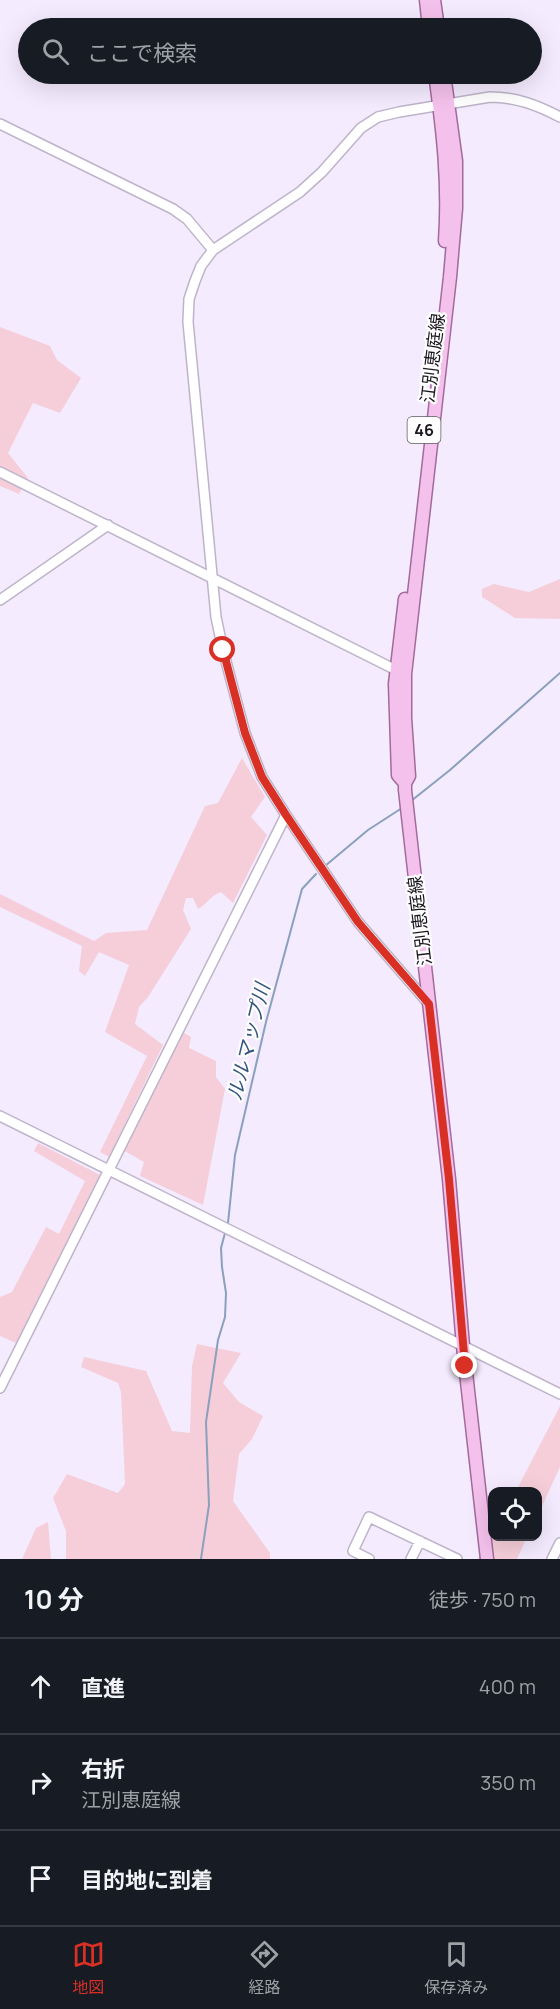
<!DOCTYPE html>
<html lang="ja">
<head>
<meta charset="utf-8">
<style>
	body { margin:0; font-family:Manrope,"Noto Sans JP",sans-serif; background:#20242c; color:#f1f3f6 }
	.controls { position:absolute; right:18px; bottom:18px; display:grid; overflow:hidden; border-radius:12px; box-shadow:0 6px 24px #0002 }
	.controls button { width:54px; height:54px; display:grid; place-items:center; padding:0; border:0; border-bottom:2px solid #363941; background:#171b24; color:#f1f3f6; font:30px sans-serif }
	.stop { position:absolute; width:18px; height:18px; margin:-14px; border:4px solid #d93025; border-radius:50%; background:#fff }
	.stop.end { background:#d93025; border-color:#fff; box-shadow:0 2px 6px #0008 }
	.list { margin:0; padding:0; list-style:none }
	h2 { display:flex; justify-content:space-between; align-items:center; height:78px; margin:0; padding:0 24px; font-size:26px }
	h2 small { font-size:20px; font-weight:400; color:#9ea1a6 }
	.list li { display:grid; grid-template-columns:39px 1fr auto; gap:18px; align-items:center; box-sizing:border-box; height:96px; padding:0 24px; border-top:2px solid #363941 }
	.list b { display:block; font-size:22px; white-space:nowrap }
	.list p { margin:0; font-size:20px; white-space:nowrap; color:#9ea1a6 }
	.list em { font-size:20px; font-style:normal; color:#9ea1a6 }
	.icon { flex:none; width:33px; height:33px; fill:none; stroke:currentColor; stroke-width:2; stroke-linecap:round; stroke-linejoin:round }
	.map { position:relative; flex:none; width:560px; height:1559px; overflow:hidden }
	.search { position:absolute; background:#171b24; box-shadow:0 6px 24px #0002; left:18px; right:18px; top:18px; height:66px; display:flex; align-items:center; gap:15px; box-sizing:border-box; padding:0 21px; border-radius:33px; color:#9ea1a6; font-size:22px }
	.sheet { height:366px; background:#171b24 }
	nav { display:flex; justify-content:space-around; align-items:center; box-sizing:border-box; height:84px; border-top:2px solid #363941; background:#171b24; font-size:16px; color:#9ea1a6 }
	nav a { display:grid; justify-items:center; gap:3px }
	nav .on { color:#d93025 }
	.map>svg:first-child { display:block }
</style>
</head>
<body>
<div class="map">
<svg width="560" height="1559" viewBox="0 0 560 1559">
	<rect width="100%" height="100%" fill="#f4ebfe"/>
	<path fill="#f5ced9" d="M 0,327 L 50,346 L 57,360 L 81,378 L 60,413 L 33,403 L 8,453 L 28,478 L 19,494 L 0,486 Z
		M 560,579 L 560,619 L 515,618 L 482,597 L 482,589 L 494,584 L 529,592 Z
		M 242,758 L 265,797 L 251,817 L 267,835 L 233,903 L 221,892 C 211,895 207,904 198,909 L 193,898 L 186,898 L 183,910 L 191,929 L 148,997 L 139,1007 L 135,1024 L 163,1045 L 109,1157 L 100,1152 L 147,1056 L 105,1032 L 129,965 L 99,952 L 85,976 L 79,971 L 82,946 L 0,907 L 0,894 L 94,941 L 106,933 L 147,930 L 205,806 L 218,803 Z
		M 181,1031 L 191,1037 L 189,1048 L 216,1061 L 216,1077 L 225,1089 L 203,1205 L 140,1176 L 144,1162 L 121,1149 Z
		M 38,1143 L 100,1175 L 16,1343 L 0,1336 L 0,1297 L 12,1292 L 46,1227 L 59,1234 L 85,1181 L 34,1151 Z
		M 197,1344 L 241,1353 L 223,1383 L 239,1402 L 263,1416 L 252,1439 L 239,1454 L 233,1501 L 270,1553 L 270,1559 L 66,1559 L 66,1531 L 53,1498 L 67,1474 L 118,1493 L 125,1484 L 121,1392 L 118,1383 L 81,1367 L 84,1357 L 146,1371 L 172,1431 L 190,1433 L 192,1366 Z
		M 560,1406 L 560,1467 L 538,1515 L 538,1492 L 516,1491 Z
		M 48,1522 L 51,1559 L 22,1559 L 36,1528 Z
		M 492,1536 L 527,1537 L 517,1559 L 478,1559 Z"/>
	<g fill="none" stroke-linecap="round" stroke-linejoin="round">
		<path stroke="#8aa0bc" stroke-width="2" d="M 411,801 L 450,770 L 560,673
			M 325,866 L 368,830 L 402,808
			M 228,1223 L 235,1155 L 266,1022 L 302,889 L 316,874
			M 201,1559 L 209,1505 L 206,1422 L 218,1340 L 225,1317 L 226,1293 L 222,1267 L 221,1248 L 225,1233"/>
		<defs>
			<path id="minor" d="M 0,124 L 173,209 L 187,219 L 213,250
				M 0,472 L 400,672
				M 0,600 L 108,525
				M 429,1004 L 358,922 L 286,815 L 262,777 L 245,733 L 223,650 L 216,617 L 188,322 L 189,299 L 195,281 L 201,266 L 213,250 L 300,192 L 322,172 L 361,128 L 378,117 L 399,112 L 490,97 C 516,97 537,105 560,117
				M 0,1116 L 560,1394
				M 0,1388 L 286,815
				M 369,1559 L 353,1551 L 369,1517 L 457,1559
				M 411,1559 L 420,1541
				M 552,1559 L 560,1543"/>
			<path id="major" d="M 426,0 L 429,28
				M 434,0 L 438,28
				M 435,74 C 443,131 449,183 445,241
				M 444,74 L 456,161 L 456,208 L 450,277 L 405,674 L 405,718 L 409,776 L 405,783 L 405,790 L 449,1179 L 463,1346 L 487,1559
				M 405,599 L 395,684 L 398,775 L 405,783"/>
		</defs>
		<use href="#minor" stroke="#beb4ca" stroke-width="12"/>
		<use href="#major" stroke="#a36a9c" stroke-width="15"/>
		<use href="#minor" stroke="#fff" stroke-width="9"/>
		<use href="#major" stroke="#f4c1ec" stroke-width="12"/>
	</g>
	<g fill="none" stroke-linecap="round" stroke-linejoin="round">
		<path stroke="#d93025" stroke-width="8" d="M 223,650 L 245,733 L 262,777 L 286,815 L 358,922 L 429,1004 L 449,1179 L 465,1366"/>
	</g>
	<g text-anchor="middle" dominant-baseline="central" stroke-width="4.5" stroke-linejoin="round" paint-order="stroke">
		<rect fill="#fdfdfd" stroke="#5f5c62" stroke-width="1.5" x="407.5" y="417" width="33" height="26" rx="4.5"/>
		<g font-size="16" font-weight="bold" fill="#1b171f">
			<text x="424" y="430">46</text>
		</g>
		<g font-size="18" fill="#1b171f" stroke="#fdfdfd">
			<text transform="translate(432 358) rotate(-83)">江別恵庭線</text>
			<text transform="translate(419 921) rotate(-97)">江別恵庭線</text>
		</g>
		<g font-size="20" font-style="italic" fill="#34557e" stroke="#fdfdfd">
			<text transform="translate(248 1042) rotate(-76)">ルルマップ川</text>
		</g>
	</g>
</svg>
<div class="controls">
<button><svg class="icon" aria-label="locate" viewBox="0 0 24 24"><circle cx="12" cy="12" r="6"/><path d="M12 2v4M12 18v4M2 12h4M18 12h4"/></svg></button>
</div>
<div class="stop" style="left:223px;top:650px"></div>
<div class="stop end" style="left:465px;top:1366px"></div>
<div class="search"><svg class="icon" aria-label="search" viewBox="0 0 24 24"><circle cx="10" cy="10" r="6"/><path d="M15 15l6 6"/></svg>ここで検索</div>
</div>
<section class="sheet">
<h2>10 分<small>徒歩 · 750 m</small></h2>
<ul class="list">
<li><svg class="icon" aria-label="ahead" viewBox="0 0 24 24"><path d="M12 20V5M6 11l6-6 6 6"/></svg><div><b>直進</b></div><em>400 m</em></li>
<li><svg class="icon" aria-label="right" viewBox="0 0 24 24"><path d="M7 20v-9h11M14 6l5 5-5 5"/></svg><div><b>右折</b><p>江別恵庭線</p></div><em>350 m</em></li>
<li><svg class="icon" aria-label="arrive" viewBox="0 0 24 24"><path d="M6 21V4h12l-3 4 3 4H6"/></svg><div><b>目的地に到着</b></div></li>
</ul>
</section>
<nav>
<a class="on"><svg class="icon" aria-label="map" viewBox="0 0 24 24"><path d="M3 6l6-2 6 2 6-2v14l-6 2-6-2-6 2zM9 4v14M15 6v14"/></svg>地図</a>
<a><svg class="icon" aria-label="directions" viewBox="0 0 24 24"><path d="M12 3l9 9-9 9-9-9zM9 14v-3h6M13 9l2 2-2 2"/></svg>経路</a>
<a><svg class="icon" aria-label="saved" viewBox="0 0 24 24"><path d="M7 4h10v16l-5-4-5 4z"/></svg>保存済み</a>
</nav>
</body>
</html>
